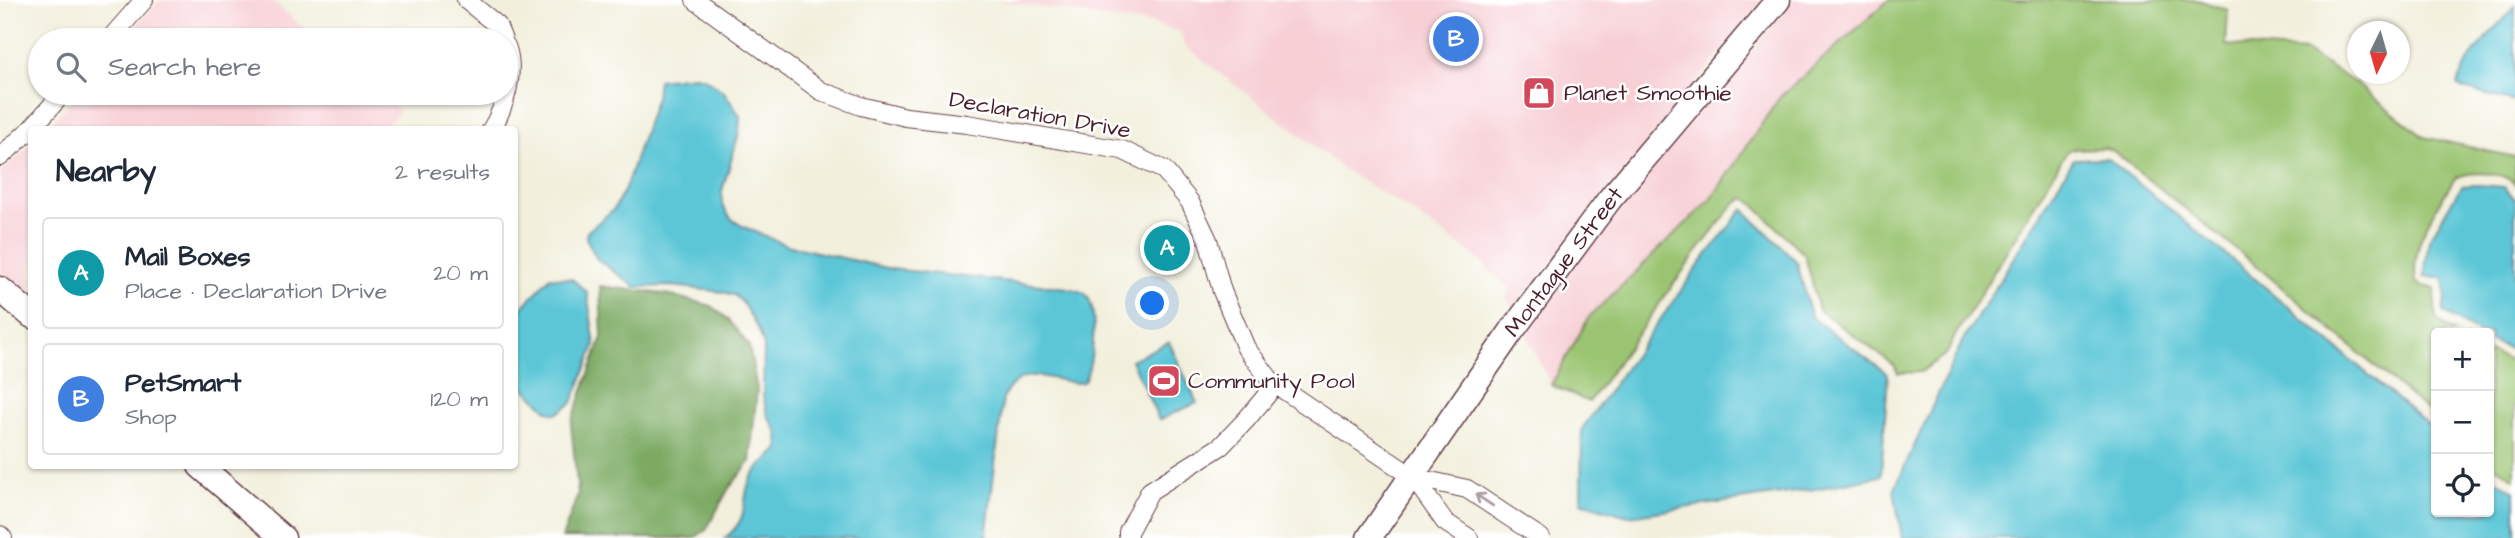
<!DOCTYPE html>
<html lang="en">
<head>
<meta charset="utf-8">
<style>
	body { margin:0; font-family:"Architects Daughter",sans-serif; background:#f2f2f3; color:#1f2937 }
	.controls { position:absolute; right:21px; bottom:21px; display:grid; overflow:hidden; border-radius:7px; box-shadow:0 2px 5px #0004 }
	.controls button { width:63px; height:63px; display:grid; place-items:center; padding:0; border:0; border-bottom:2px solid #e0e1e3; background:#fff; color:#1f2937; font:35px sans-serif }
	.compass { position:absolute; left:2347px; top:21px; width:63px; height:63px; border-radius:50%; background:#fff; box-shadow:0 2px 5px #0004; rotate:185deg }
	.you { position:absolute; left:1153px; top:304px; width:24px; height:24px; margin:-18px; border:5px solid #fff; border-radius:50%; background:#1a73e8; box-shadow:0 0 0 10px #1a73e833 }
	.badge { display:grid; place-items:center; width:46px; height:46px; border-radius:50%; background:#7c3aed; color:#fff; font-size:23px; font-weight:700 }
	.pin { position:absolute; translate:-50% -50%; border:4px solid #fff; box-shadow:0 2px 7px #0006 }
	.list { margin:0; padding:0; list-style:none }
	h2 { display:flex; justify-content:space-between; align-items:center; height:91px; margin:0; padding:0 28px; font-size:30px }
	h2 small { font-size:23px; font-weight:400; color:#747a83 }
	.list li { display:grid; grid-template-columns:46px 1fr auto; gap:21px; align-items:center; box-sizing:border-box; height:112px; margin:0 14px 14px; padding:0 14px; border:2px solid #e0e1e3; border-radius:7px }
	.list b { display:block; font-size:26px; white-space:nowrap }
	.list p { margin:0; font-size:23px; white-space:nowrap; color:#747a83 }
	.list em { font-size:23px; font-style:normal; color:#747a83 }
	.icon { flex:none; width:38px; height:38px; fill:none; stroke:currentColor; stroke-width:2; stroke-linecap:round; stroke-linejoin:round }
	.map { position:relative; flex:none; width:2515px; height:538px; overflow:hidden }
	.search { position:absolute; background:#fff; box-shadow:0 2px 5px #0004; left:28px; top:28px; width:490px; height:77px; display:flex; align-items:center; gap:18px; box-sizing:border-box; padding:0 24px; border-radius:38px; color:#747a83; font-size:26px }
	.panel { position:absolute; background:#fff; box-shadow:0 2px 5px #0004; left:28px; top:126px; width:490px; height:343px; border-radius:7px }
	.map>svg:first-child { display:block }
</style>
</head>
<body>
<div class="map">
<svg width="2515" height="538" viewBox="0 0 2515 538">
	<rect width="100%" height="100%" fill="#fff"/>
	<filter id="ink" filterUnits="userSpaceOnUse"><feTurbulence type="fractalNoise" baseFrequency=".0143" numOctaves="2"/><feDisplacementMap in="SourceGraphic" scale="14" xChannelSelector="R" yChannelSelector="G"/><feConvolveMatrix kernelMatrix="1 2 1 2 8 2 1 2 1" color-interpolation-filters="sRGB"/></filter>
	<filter id="wash" filterUnits="userSpaceOnUse"><feTurbulence type="fractalNoise" baseFrequency=".00686" numOctaves="4" result="noise"/><feDisplacementMap in="SourceGraphic" scale="28" xChannelSelector="R" yChannelSelector="G"/><feGaussianBlur stdDeviation="1.57" result="paint"/><feColorMatrix in="noise" values="0 0 0 0 0 0 0 0 0 0 0 0 0 0 0 0 0 1.4 0 .05"/><feComposite in="paint" operator="in"/></filter>
	<g filter="url(#wash)">
		<rect width="100%" height="100%" fill="#f2efdc"/>
		<path fill="#f7cfd5" d="M 160,0 L 271,0 L 318,40 L 124,40 Z
			M 997,0 L 1763,0 L 1513,310 L 1506,297 L 1510,290 L 1471,253 L 1411,211 L 1346,171 L 1184,45 L 1181,31 L 1162,28 L 1153,23 L 1105,18 Z
			M 1794,0 L 1889,0 L 1780,97 L 1711,199 L 1589,317 L 1551,385 L 1525,333 L 1617,207 Z
			M 78,93 L 379,93 L 400,111 L 383,129 L 46,129 Z
			M 31,144 L 31,300 L 0,272 L 0,173 Z"/>
		<path fill="#9ac471" stroke="#72724e" stroke-width="2" d="M 1889,0 L 2198,0 L 2228,10 L 2226,45 L 2305,51 L 2354,82 L 2424,137 L 2515,157 L 2515,184 C 2503,171 2470,171 2455,178 C 2435,210 2410,242 2416,282 L 2421,286 L 2435,288 C 2437,317 2427,316 2456,333 L 2436,333 L 2436,418 L 2253,263 L 2112,150 L 2106,148 L 2071,149 L 2066,153 L 1955,336 L 1947,353 L 1921,372 L 1898,373 L 1894,365 L 1819,310 L 1805,255 L 1750,201 L 1744,198 L 1736,202 L 1693,257 L 1589,402 L 1551,385 L 1589,317 L 1711,199 L 1780,97 Z
			M 2489,351 L 2515,362 L 2515,479 L 2489,463 Z"/>
		<path fill="#7baa63" stroke="#626447" stroke-width="2" d="M 600,286 L 665,294 L 712,306 L 729,320 L 749,346 L 757,389 L 750,462 L 729,488 L 706,530 L 694,538 L 562,538 L 578,494 L 571,424 L 602,337 Z"/>
		<path fill="#5cc6d7" stroke="#537281" stroke-width="2" d="M 2515,6 L 2515,102 L 2463,89 L 2458,85 C 2462,59 2498,26 2515,6 Z
			M 695,76 L 704,78 L 724,92 L 740,116 L 739,133 L 722,191 L 722,205 L 731,219 L 744,227 L 786,245 L 891,269 L 1068,288 C 1075,290 1084,291 1088,297 C 1098,314 1093,361 1085,379 L 1083,382 L 1076,383 C 1044,378 1020,364 1003,398 L 986,538 L 725,538 C 752,517 740,500 751,478 C 757,467 770,458 779,449 L 778,433 L 768,416 L 763,396 L 764,346 L 759,331 L 742,302 L 734,295 L 723,292 L 672,286 L 636,287 L 597,259 L 586,238 L 587,232 L 614,209 L 625,189 L 656,97 L 658,80 Z
			M 2107,158 L 2247,272 L 2436,432 L 2436,512 L 2489,512 L 2489,476 L 2515,491 L 2515,538 L 1902,538 L 1894,490 L 1962,342 L 2074,159 Z
			M 2478,185 L 2504,187 L 2515,199 L 2515,350 L 2490,341 L 2489,333 L 2478,333 L 2443,312 L 2446,299 L 2444,278 L 2424,277 L 2429,240 L 2461,186 Z
			M 1743,209 L 1797,262 L 1811,317 L 1888,374 L 1881,476 L 1810,490 L 1628,516 L 1581,502 L 1582,429 L 1700,264 Z
			M 550,277 L 572,279 L 587,292 L 595,345 L 572,403 L 556,414 L 548,411 L 514,378 L 515,316 Z
			M 1169,342 L 1197,403 L 1159,420 L 1131,360 Z"/>
	</g>
	<g filter="url(#ink)">
		<g fill="none" stroke-linecap="round" stroke-linejoin="round">
			<defs>
				<path id="street" d="M 466,0 L 497,25 L 503,40
					M 695,0 L 821,91 L 861,106 L 906,117 L 967,124 L 1122,150 L 1164,170 L 1190,202 L 1208,240 L 1222,291 L 1246,348 L 1272,382 L 1413,477 L 1467,489 L 1541,538
					M 109,40 L 144,0
					M 491,130 C 505,107 516,72 506,46
					M 0,157 L 31,129 L 63,93
					M 1413,477 L 1445,522 L 1469,538
					M 0,535 L 3,538
					M 1128,538 L 1128,532 L 1150,491 L 1221,446 L 1246,420 L 1276,384"/>
				<path id="secondary" d="M 0,289 L 32,316
					M 200,466 L 283,538
					M 1369,538 L 1511,332 L 1609,200 L 1778,0"/>
			</defs>
			<use href="#street" stroke="#633e46" stroke-width="20"/>
			<use href="#secondary" stroke="#633e46" stroke-width="27"/>
			<use href="#street" stroke="#fff" stroke-width="18"/>
			<use href="#secondary" stroke="#fff" stroke-width="24"/>
		</g>
		<defs><path id="oneway-shaft" d="M-6 0H5M1.5-3L5.5 0L1.5 3" fill="none" stroke-width="1.6" stroke-linecap="round" stroke-linejoin="round" transform="scale(1.75)"/></defs>
		<use stroke="#ae9aa0" href="#oneway-shaft" transform="translate(1484 500) rotate(-146)"/>
	</g>
	<defs>
		<symbol id="shop-square" viewBox="-11 -11 22 22"><rect x="-9" y="-9" width="18" height="18" rx="4" fill="#d1495b" stroke="#fff"/><path d="M-5-2.5h2.3a2.7 3.5 0 0 1 5.4 0H5L5.5 6h-11ZM-1.5-2.5h3a1.5 2.3 0 0 0-3 0Z" fill="#fff"/></symbol>
		<symbol id="stadium-square" viewBox="-11 -11 22 22"><rect x="-9" y="-9" width="18" height="18" rx="4" fill="#d1495b" stroke="#fff"/><path d="M0-5a6.5 5 0 1 0 0 10a6.5 5 0 1 0 0-10ZM-3.5-1.8h7v3.6h-7Z" fill="#fff"/></symbol>
	</defs>
	<g fill-rule="evenodd">
		<use href="#shop-square" x="1520" y="74" width="38" height="38"/>
		<use href="#stadium-square" x="1145" y="362" width="38" height="38"/>
	</g>
	<g text-anchor="middle" dominant-baseline="central" stroke-width="5" stroke-linejoin="round" paint-order="stroke">
		<g font-size="23" fill="#4a1f2b" stroke="#fff" text-anchor="start">
			<text x="1564" y="93">Planet Smoothie</text>
			<text x="1188" y="381">Community Pool</text>
		</g>
		<g font-size="23" fill="#4a1f2b" stroke="#fff">
			<text transform="translate(1040 115) rotate(10)">Declaration Drive</text>
			<text transform="translate(1564 262) rotate(-53)">Montague Street</text>
		</g>
	</g>
</svg>
<div class="controls">
<button>+</button>
<button>−</button>
<button><svg class="icon" aria-label="locate" viewBox="0 0 24 24"><circle cx="12" cy="12" r="6"/><path d="M12 2v4M12 18v4M2 12h4M18 12h4"/></svg></button>
</div>
<svg class="compass" viewBox="-18 -18 36 36"><path d="M0-13l5 13h-10z" fill="#e53935"/><path d="M0 13l5-13h-10z" fill="#747a83"/></svg>
<div class="you"></div>
<div class="pin badge" style="left:1167px;top:248px;background:#0f9aa8">A</div>
<div class="pin badge" style="left:1456px;top:39px;background:#3f7fe0">B</div>
<div class="search"><svg class="icon" aria-label="search" viewBox="0 0 24 24"><circle cx="10" cy="10" r="6"/><path d="M15 15l6 6"/></svg>Search here</div>
<section class="panel">
<h2>Nearby<small>2 results</small></h2>
<ul class="list">
<li><span class="badge" style="background:#0f9aa8">A</span><div><b>Mail Boxes</b><p>Place · Declaration Drive</p></div><em>20 m</em></li>
<li><span class="badge" style="background:#3f7fe0">B</span><div><b>PetSmart</b><p>Shop</p></div><em>120 m</em></li>
</ul>
</section>
</div>
</body>
</html>
